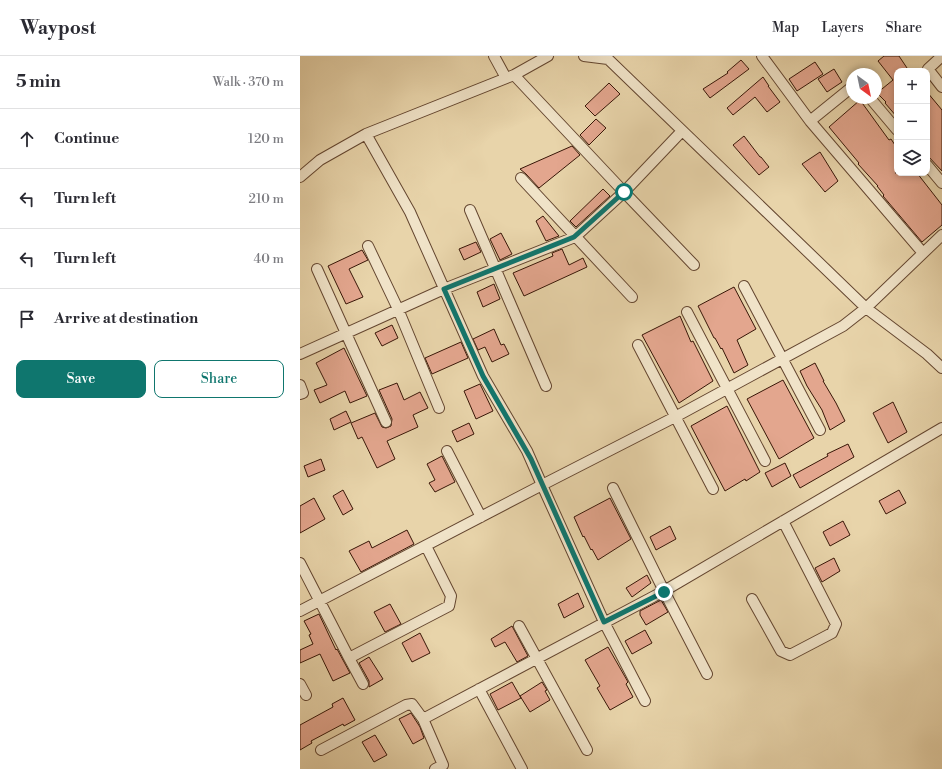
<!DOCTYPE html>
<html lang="en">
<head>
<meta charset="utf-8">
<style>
	body { margin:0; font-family:"Libre Bodoni",serif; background:#f2f2f3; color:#2b2b33 }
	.controls { position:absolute; right:12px; top:12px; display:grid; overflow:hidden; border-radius:8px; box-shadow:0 2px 6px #0003 }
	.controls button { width:36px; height:36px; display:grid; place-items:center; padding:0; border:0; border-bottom:1px solid #e1e1e2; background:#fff; color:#2b2b33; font:20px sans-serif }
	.compass { position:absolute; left:546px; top:12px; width:36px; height:36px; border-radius:50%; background:#fff; box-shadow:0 2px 6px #0003; rotate:147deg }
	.stop { position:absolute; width:12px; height:12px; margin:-9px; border:3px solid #0f766e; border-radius:50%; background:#fff }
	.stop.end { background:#0f766e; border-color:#fff; box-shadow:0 1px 4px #0008 }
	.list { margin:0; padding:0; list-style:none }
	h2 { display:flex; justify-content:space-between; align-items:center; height:52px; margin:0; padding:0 16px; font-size:17px }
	h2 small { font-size:13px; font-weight:400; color:#7c7c81 }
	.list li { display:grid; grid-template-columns:26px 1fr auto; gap:12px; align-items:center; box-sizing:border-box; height:60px; padding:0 16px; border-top:1px solid #e1e1e2 }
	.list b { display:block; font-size:15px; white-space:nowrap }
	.list em { font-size:13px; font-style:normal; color:#7c7c81 }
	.actions { display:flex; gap:8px; padding:12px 16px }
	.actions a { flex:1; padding:9px 0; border:1px solid #0f766e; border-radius:8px; text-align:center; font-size:14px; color:#0f766e }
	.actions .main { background:#0f766e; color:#fff }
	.icon { flex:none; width:22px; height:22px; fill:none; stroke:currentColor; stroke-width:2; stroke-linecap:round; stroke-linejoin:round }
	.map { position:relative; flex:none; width:642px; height:713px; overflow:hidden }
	header { display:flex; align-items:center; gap:24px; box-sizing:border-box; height:56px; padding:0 20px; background:#fff; border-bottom:1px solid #e1e1e2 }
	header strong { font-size:19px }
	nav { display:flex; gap:22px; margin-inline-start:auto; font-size:14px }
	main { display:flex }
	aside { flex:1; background:#fff }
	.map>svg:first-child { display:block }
</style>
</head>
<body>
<header>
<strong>Waypost</strong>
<nav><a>Map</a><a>Layers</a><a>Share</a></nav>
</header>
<main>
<aside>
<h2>5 min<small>Walk · 370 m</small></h2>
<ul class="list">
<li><svg class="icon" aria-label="ahead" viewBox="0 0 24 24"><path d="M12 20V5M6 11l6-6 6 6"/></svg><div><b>Continue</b></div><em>120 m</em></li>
<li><svg class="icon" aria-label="left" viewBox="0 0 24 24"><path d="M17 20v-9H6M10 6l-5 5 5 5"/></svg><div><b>Turn left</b></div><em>210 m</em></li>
<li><svg class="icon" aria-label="left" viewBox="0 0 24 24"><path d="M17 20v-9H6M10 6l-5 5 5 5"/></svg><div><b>Turn left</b></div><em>40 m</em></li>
<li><svg class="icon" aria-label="arrive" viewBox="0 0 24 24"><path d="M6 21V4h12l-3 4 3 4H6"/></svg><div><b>Arrive at destination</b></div></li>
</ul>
<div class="actions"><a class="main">Save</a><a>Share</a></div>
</aside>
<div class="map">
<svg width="642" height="713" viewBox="0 0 642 713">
	<rect width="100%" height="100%" fill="#e8d4aa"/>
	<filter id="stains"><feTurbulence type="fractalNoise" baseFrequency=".005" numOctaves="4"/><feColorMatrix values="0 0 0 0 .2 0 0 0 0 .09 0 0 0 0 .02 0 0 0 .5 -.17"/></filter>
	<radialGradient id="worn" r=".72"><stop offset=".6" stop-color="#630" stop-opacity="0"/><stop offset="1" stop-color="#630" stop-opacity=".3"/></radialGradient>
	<path fill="#e3a68e" stroke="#381607" d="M 584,0 L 599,0 L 609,15 L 597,15 L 597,61 L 585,47 L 586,46 L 577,37 L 593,24 L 578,5 Z
		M 441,4 L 449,13 L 410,42 L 403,33 L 428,17 L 427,16 Z
		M 515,6 L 523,18 L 497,35 L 489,23 Z
		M 534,13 L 542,26 L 527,36 L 518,23 Z
		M 463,21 L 469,30 L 468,30 L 480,46 L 467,56 L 455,41 L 433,59 L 427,52 Z
		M 309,27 L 320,38 L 295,60 L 285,50 Z
		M 627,36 L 642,54 L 642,115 L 627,99 Z
		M 560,44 L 589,84 L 591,83 L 597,92 L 597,115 L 595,117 L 617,117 L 642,149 L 642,169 L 622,186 L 583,140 L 584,139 L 577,130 L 578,130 L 558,108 L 559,107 L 529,71 Z
		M 296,63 L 306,72 L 289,89 L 280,79 Z
		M 444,80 L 460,101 L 461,101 L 469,111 L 459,119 L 433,89 Z
		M 272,90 L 280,99 L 239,132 L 226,118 L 220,113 Z
		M 520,96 L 538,125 L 525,136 L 502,108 Z
		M 303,133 L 310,140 L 276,171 L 270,165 Z
		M 243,160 L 259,180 L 246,185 L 236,165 Z
		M 201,177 L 212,198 L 200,204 L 190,183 Z
		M 176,186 L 181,196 L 164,204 L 159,193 Z
		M 262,193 L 269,209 L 283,202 L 287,211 L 224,240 L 213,217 L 253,200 L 252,197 Z
		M 62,194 L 68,204 L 49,213 L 63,241 L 46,248 L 28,210 Z
		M 194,228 L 200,243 L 183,251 L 177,236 Z
		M 434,231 L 456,273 L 437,284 L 448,309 L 434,317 L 422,292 L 421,293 L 415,282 L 414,282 L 398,250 Z
		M 380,260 L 391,286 L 393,285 L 413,325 L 379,347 L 342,279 Z
		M 92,269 L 98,282 L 82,290 L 75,277 Z
		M 194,273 L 201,289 L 204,288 L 209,298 L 192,306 L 185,291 L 178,294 L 173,283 Z
		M 161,286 L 168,302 L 132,318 L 125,302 Z
		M 44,292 L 67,340 L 50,347 L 45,335 L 20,347 L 14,334 L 27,329 L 16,307 Z
		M 515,307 L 524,325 L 523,325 L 536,347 L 545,365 L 530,374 L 522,354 L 507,330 L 500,315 Z
		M 483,324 L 514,382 L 479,403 L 447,343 Z
		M 97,327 L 104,344 L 120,336 L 128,352 L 113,359 L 118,371 L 87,385 L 95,403 L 77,412 L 62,381 L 58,383 L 51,367 L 75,357 L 82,371 L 86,372 L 91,370 L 92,363 L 79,334 Z
		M 180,328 L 193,355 L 176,363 L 164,335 Z
		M 593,346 L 607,376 L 588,387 L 573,357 Z
		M 427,350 L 460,416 L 446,425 L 445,423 L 425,435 L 391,370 Z
		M 46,355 L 51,366 L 34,374 L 30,363 Z
		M 169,367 L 174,378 L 157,386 L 152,375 Z
		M 548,388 L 554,401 L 500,432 L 493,419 L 528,400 L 527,398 Z
		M 142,400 L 155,426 L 135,436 L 129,427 L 135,424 L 127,408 Z
		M 21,403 L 25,414 L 8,421 L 4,410 Z
		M 485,407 L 491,420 L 472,431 L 465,417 Z
		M 43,434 L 53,453 L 43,459 L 33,440 Z
		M 599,434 L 606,447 L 586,458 L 579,445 Z
		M 14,442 L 25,463 L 0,477 L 0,450 Z
		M 310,442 L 331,483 L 298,504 L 292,493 L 291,494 L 284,480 L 283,481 L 274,461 Z
		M 543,465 L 550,479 L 530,490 L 523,476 Z
		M 370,470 L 376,483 L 356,494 L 350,481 Z
		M 107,474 L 114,488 L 61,516 L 49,495 L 69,485 L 72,492 Z
		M 534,502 L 540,515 L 522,526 L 515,512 Z
		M 347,519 L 351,527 L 332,541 L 326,532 Z
		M 278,537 L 284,551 L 264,562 L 258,548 Z
		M 361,544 L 368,556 L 346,569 L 340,559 L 340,555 Z
		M 90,548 L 101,568 L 85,576 L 74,556 Z
		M 19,558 L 36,594 L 37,593 L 50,617 L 33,625 L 20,598 L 0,607 L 0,594 L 13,588 L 9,579 L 11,578 L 4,565 Z
		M 212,570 L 228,600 L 217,606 L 205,586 L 195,591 L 191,583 Z
		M 345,574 L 352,587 L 332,598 L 325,585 Z
		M 120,577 L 130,597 L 112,606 L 102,587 Z
		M 308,591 L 328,626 L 326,628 L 333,641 L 310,654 L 297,632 L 300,630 L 285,604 Z
		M 69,601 L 83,623 L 69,631 L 69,625 L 59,607 Z
		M 212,626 L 221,642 L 198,654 L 190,638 Z
		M 242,626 L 247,634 L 245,635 L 250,644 L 230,656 L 220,640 Z
		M 43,642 L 55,664 L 44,670 L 43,668 L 11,685 L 12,687 L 0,694 L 0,669 L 33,651 L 32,648 Z
		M 111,657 L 120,671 L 124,682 L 113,688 L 99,663 Z
		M 75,679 L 87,699 L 74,706 L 62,686 Z"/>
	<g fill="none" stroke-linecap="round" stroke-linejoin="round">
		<defs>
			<path id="minor" d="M 194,0 L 206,22
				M 284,0 L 308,3 L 566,252 L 627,298 L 642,312
				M 462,0 L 510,65
				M 642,0 L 628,13 L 642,31
				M 214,19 L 324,136 L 382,75
				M 552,31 L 510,65 L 623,197
				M 570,42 L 597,74
				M 66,78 L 110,156 L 183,320 L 227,395 L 242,429 L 375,361 L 543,270 L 566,252 L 642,179
				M 627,109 L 642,127
				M 0,121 L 20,104 L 66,78 L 214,19 L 248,0
				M 221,122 L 332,241
				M 170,154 L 246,330
				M 68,190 L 98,253 L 139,352
				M 17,213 L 86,366
				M 444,230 L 520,374
				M 387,256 L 465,405
				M 338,289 L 413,433
				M 0,298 L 144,233 L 275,181 L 324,136 L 394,209
				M 0,329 L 3,337 L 0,338
				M 147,395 L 181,461
				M 313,432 L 364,535 L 407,618
				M 0,507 L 49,602 L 149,550 L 151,540 L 126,490
				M 452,543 L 481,595 L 490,599 L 532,577 L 536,568 L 483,465
				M 0,555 L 242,429 L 304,566 L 345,645
				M 219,570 L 287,694
				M 49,602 L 63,628
				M 0,628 L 6,639
				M 179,633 L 222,713
				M 123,663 L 364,535 L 642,372
				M 21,694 L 106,649 L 112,648 L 123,663 L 143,709 L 135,713"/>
		</defs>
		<use href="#minor" stroke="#644630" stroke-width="12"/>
		<use href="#minor" stroke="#f0e3c8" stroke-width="10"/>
	</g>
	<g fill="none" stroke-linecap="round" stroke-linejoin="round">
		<path stroke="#0f766e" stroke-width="5" d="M 324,136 L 274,181 L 144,233 L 183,320 L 231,403 L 304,566 L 364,536"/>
	</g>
	<rect width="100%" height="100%" filter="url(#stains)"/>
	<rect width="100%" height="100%" fill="url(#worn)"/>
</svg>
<div class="controls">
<button>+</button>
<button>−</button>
<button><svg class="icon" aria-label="layers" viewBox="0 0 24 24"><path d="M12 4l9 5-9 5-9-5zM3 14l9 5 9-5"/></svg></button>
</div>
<svg class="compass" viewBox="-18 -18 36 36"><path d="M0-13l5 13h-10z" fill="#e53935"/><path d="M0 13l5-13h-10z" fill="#7c7c81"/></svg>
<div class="stop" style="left:324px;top:136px"></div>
<div class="stop end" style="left:364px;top:536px"></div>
</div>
</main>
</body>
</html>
